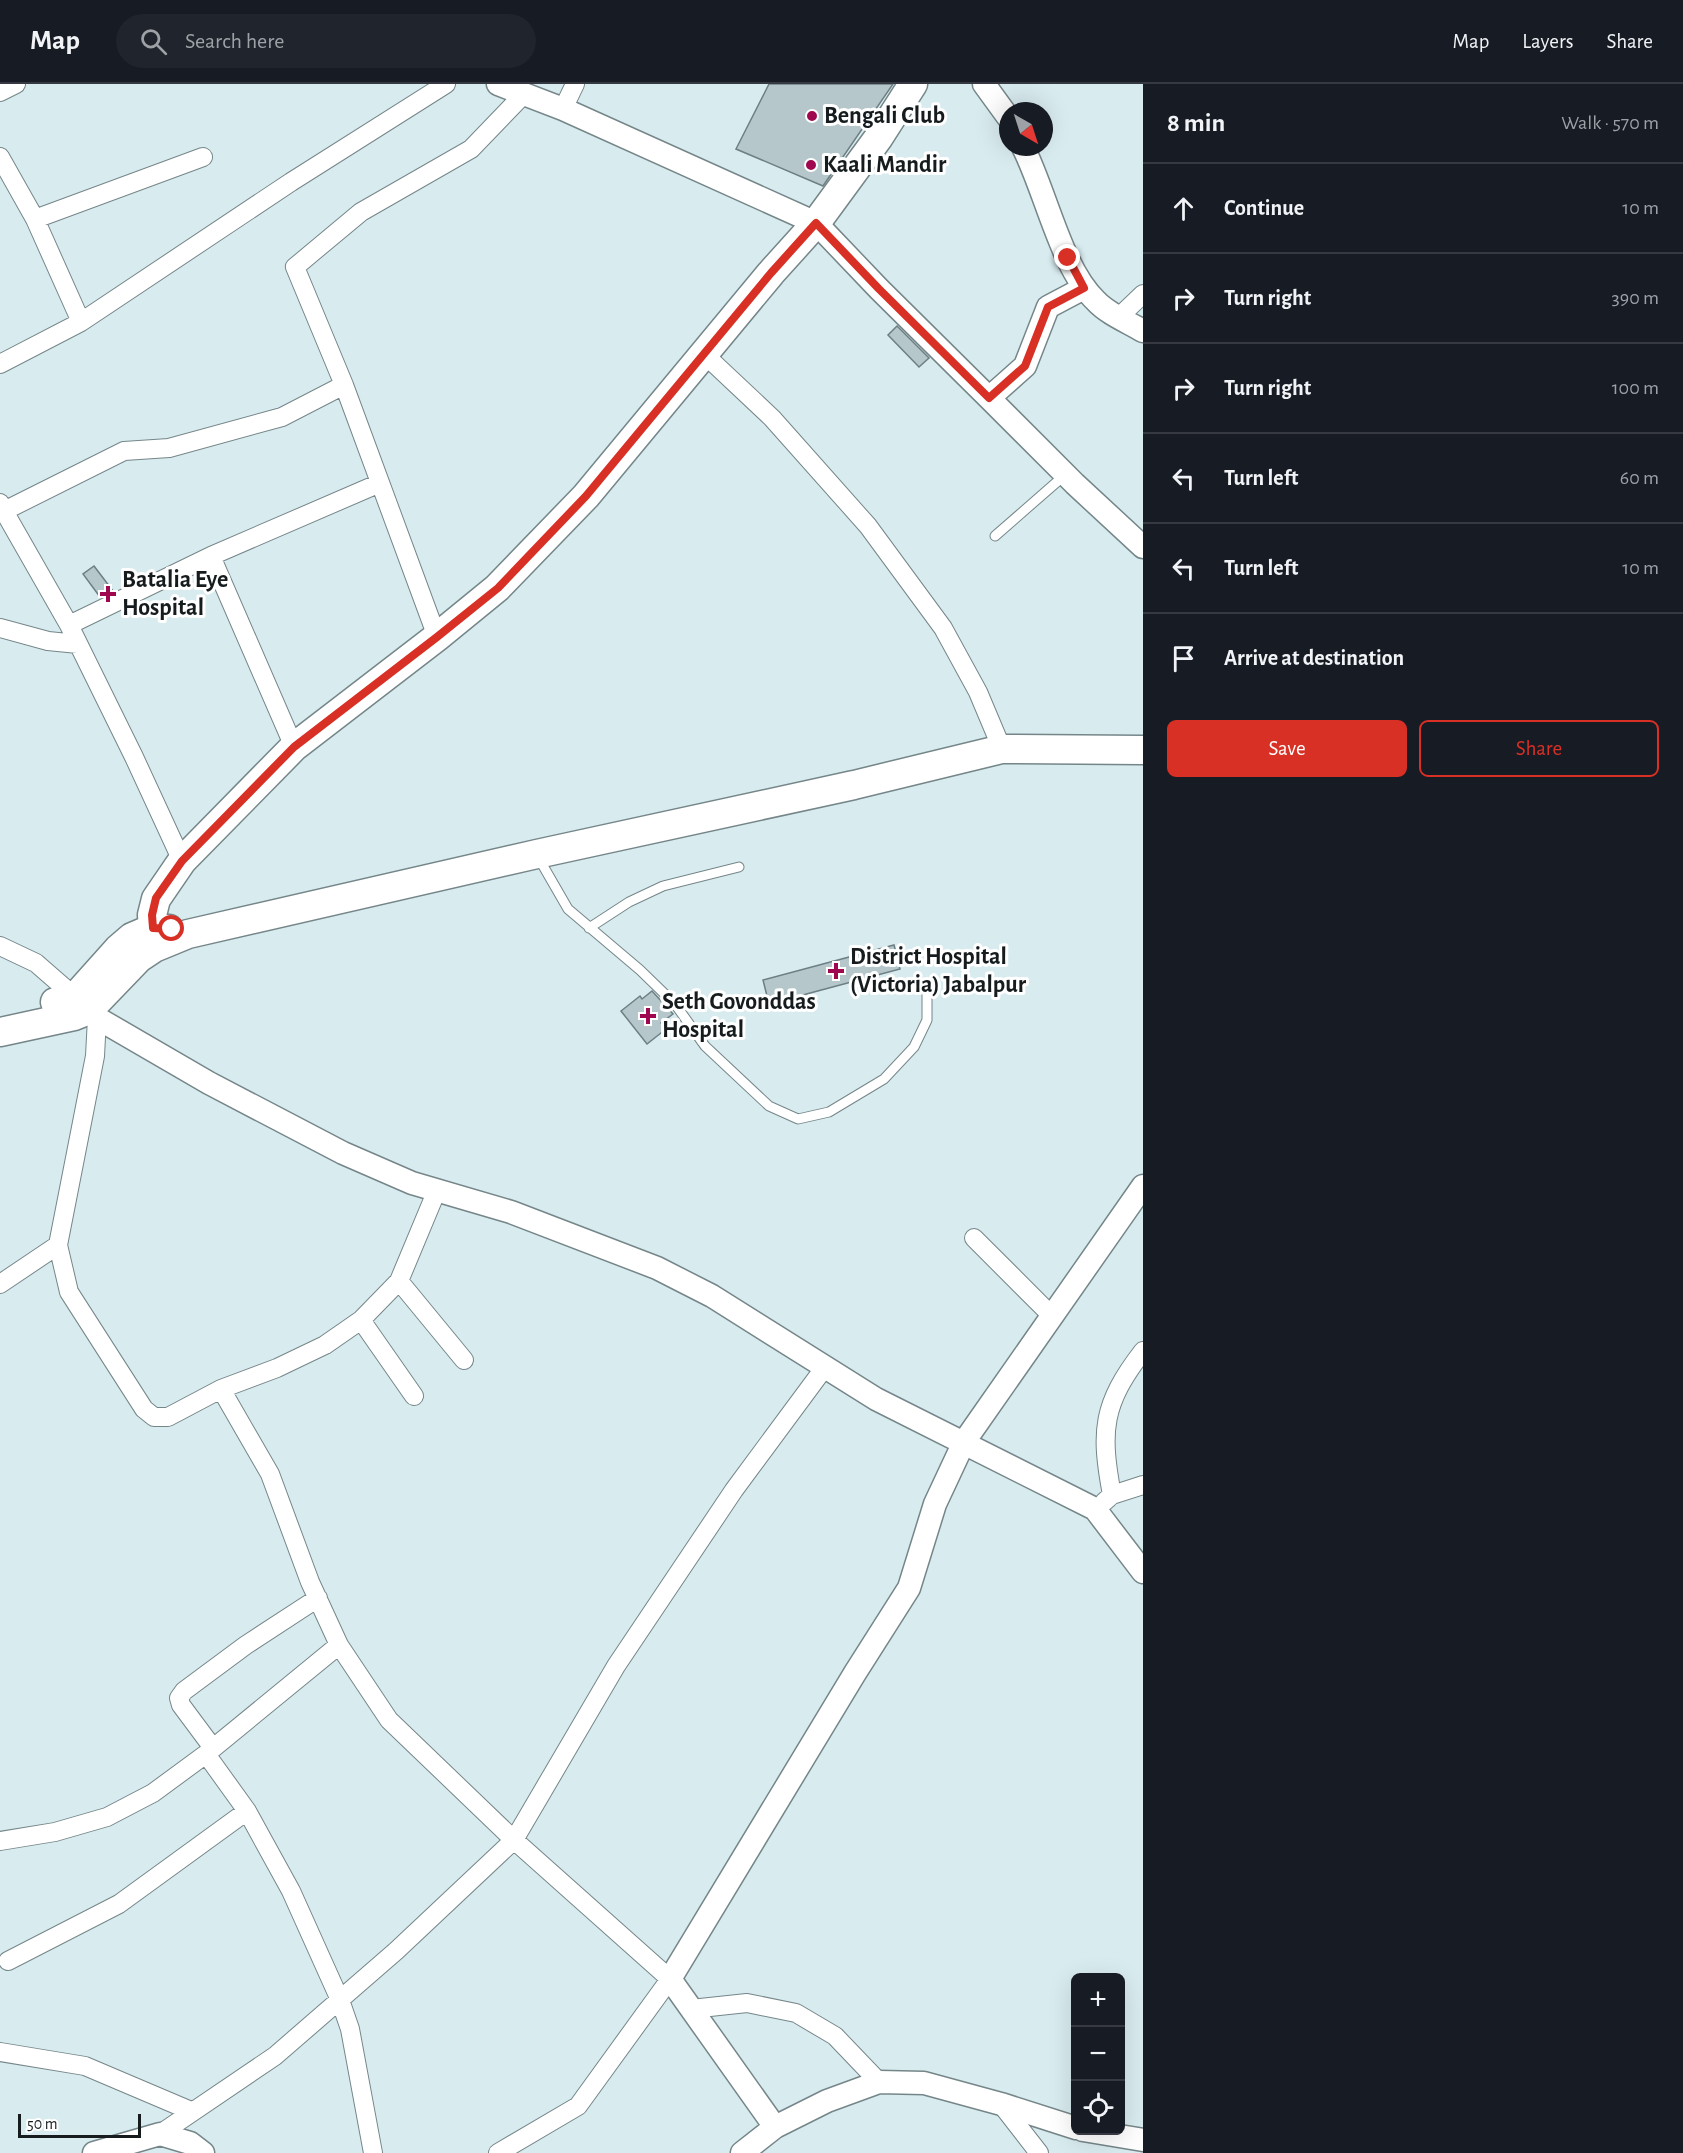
<!DOCTYPE html>
<html lang="en">
<head>
<meta charset="utf-8">
<style>
	body { margin:0; font-family:"Alegreya Sans",sans-serif; background:#20242c; color:#f1f3f6 }
	.controls { position:absolute; right:18px; bottom:18px; display:grid; overflow:hidden; border-radius:9px; box-shadow:0 6px 24px #0002 }
	.controls button { width:54px; height:54px; display:grid; place-items:center; padding:0; border:0; border-bottom:2px solid #363941; background:#171b24; color:#f1f3f6; font:30px sans-serif }
	.compass { position:absolute; left:999px; top:18px; width:54px; height:54px; border-radius:50%; background:#171b24; box-shadow:0 6px 24px #0002; rotate:141deg }
	.scale { position:absolute; left:18px; bottom:15px; width:123px; box-sizing:border-box; padding-left:6px; border:3px solid #161c1e; border-top:0; font-size:16px; line-height:21px; white-space:nowrap; color:#161c1e; -webkit-text-stroke:4px #fff; paint-order:stroke }
	.stop { position:absolute; width:18px; height:18px; margin:-14px; border:4px solid #d93025; border-radius:50%; background:#fff }
	.stop.end { background:#d93025; border-color:#fff; box-shadow:0 2px 6px #0008 }
	.list { margin:0; padding:0; list-style:none }
	h2 { display:flex; justify-content:space-between; align-items:center; height:78px; margin:0; padding:0 24px; font-size:26px }
	h2 small { font-size:20px; font-weight:400; color:#9ea1a6 }
	.list li { display:grid; grid-template-columns:39px 1fr auto; gap:18px; align-items:center; box-sizing:border-box; height:90px; padding:0 24px; border-top:2px solid #363941 }
	.list b { display:block; font-size:22px; white-space:nowrap }
	.list em { font-size:20px; font-style:normal; color:#9ea1a6 }
	.actions { display:flex; gap:12px; padding:18px 24px }
	.actions a { flex:1; padding:14px 0; border:2px solid #d93025; border-radius:9px; text-align:center; font-size:21px; color:#d93025 }
	.actions .main { background:#d93025; color:#fff }
	.icon { flex:none; width:33px; height:33px; fill:none; stroke:currentColor; stroke-width:2; stroke-linecap:round; stroke-linejoin:round }
	.map { position:relative; flex:none; width:1143px; height:2069px; overflow:hidden }
	header { display:flex; align-items:center; gap:36px; box-sizing:border-box; height:84px; padding:0 30px; background:#171b24; border-bottom:2px solid #363941 }
	header strong { font-size:28px }
	nav { display:flex; gap:33px; margin-inline-start:auto; font-size:21px }
	.search { width:420px; height:54px; background:#20242c; display:flex; align-items:center; gap:15px; box-sizing:border-box; padding:0 21px; border-radius:33px; color:#9ea1a6; font-size:22px }
	main { display:flex }
	aside { flex:1; background:#171b24 }
	.map>svg:first-child { display:block }
</style>
</head>
<body>
<header>
<strong>Map</strong>
<div class="search"><svg class="icon" aria-label="search" viewBox="0 0 24 24"><circle cx="10" cy="10" r="6"/><path d="M15 15l6 6"/></svg>Search here</div>
<nav><a>Map</a><a>Layers</a><a>Share</a></nav>
</header>
<main>
<div class="map">
<svg width="1143" height="2069" viewBox="0 0 1143 2069">
	<rect width="100%" height="100%" fill="#d8ebef"/>
	<path fill="#b5c7cb" stroke="#6e7f83" stroke-width="1.5" d="M 769,0 L 893,0 L 823,102 L 736,65 Z
		M 897,242 L 929,274 L 919,283 L 888,251 Z
		M 94,482 L 113,507 L 100,513 L 83,490 Z
		M 894,861 L 900,885 L 769,920 L 763,896 Z
		M 652,907 L 673,930 L 661,939 L 666,945 L 647,960 L 621,927 L 640,912 L 642,915 Z"/>
	<g fill="none" stroke-linecap="round" stroke-linejoin="round">
		<defs>
			<path id="service" d="M 995,452 L 1066,390
				M 538,773 L 568,825 L 640,886 L 675,920 L 705,962 L 769,1022 L 798,1035 L 829,1028 L 884,995 L 914,963 L 927,936 L 927,904
				M 589,844 L 629,818 L 663,802 L 739,783"/>
			<path id="minor" d="M 0,8 L 16,0
				M 563,25 L 575,0
				M 0,73 L 35,135 L 81,238
				M 35,135 L 203,73
				M 1119,233 L 1143,210
				M 704,270 L 772,334 L 868,442 L 943,544 L 978,608 L 1002,665
				M 0,280 L 81,238 L 291,98 L 446,0
				M 344,301 L 295,183 L 361,128 L 471,65 L 524,10
				M 0,419 L 4,427 L 124,367 L 169,364 L 282,333 L 344,301 L 437,553
				M 4,427 L 69,541 L 134,673 L 182,777
				M 211,472 L 294,663
				M 69,541 L 211,472 L 380,399
				M 0,544 L 48,557 L 78,560
				M 0,862 L 36,879 L 75,913
				M 97,934 L 95,972 L 58,1161 L 69,1208 L 144,1325 L 154,1333 L 168,1333 L 221,1305 L 270,1390 L 310,1498 L 339,1561 L 389,1636 L 514,1756 L 670,1895 L 578,2022 L 498,2069
				M 974,1154 L 1052,1232
				M 399,1197 L 464,1276
				M 0,1200 L 58,1161
				M 361,1236 L 414,1312
				M 221,1305 L 277,1284 L 325,1261 L 361,1236 L 399,1197 L 437,1106
				M 1112,1411 C 1100,1347 1102,1320 1143,1267
				M 1104,1418 L 1112,1411 L 1143,1401
				M 213,1664 L 181,1621 L 179,1614 L 184,1607 L 246,1561 L 318,1514
				M 206,1670 L 247,1727 L 291,1807 L 340,1916 L 350,1945 L 373,2069
				M 0,1757 L 55,1748 L 107,1733 L 153,1709 L 206,1670 L 339,1561
				M 8,1877 L 119,1820 L 247,1727
				M 691,1925 L 747,1919 L 796,1929 L 835,1952 L 879,1998
				M 0,1968 L 85,1982 L 191,2027
				M 1001,2020 L 1039,2069
				M 160,2050 L 275,1972 L 396,1867 L 514,1756 L 616,1582 L 734,1406 L 825,1283"/>
			<path id="tertiary" d="M 498,0 L 563,25 L 816,139 L 879,205 L 989,314 L 1075,400 L 1143,463
				M 984,0 L 1008,33
				M 1023,63 C 1046,108 1061,184 1096,217 C 1108,230 1128,238 1143,247
				M 989,314 L 1025,282 L 1048,223 L 1084,204
				M 76,914 L 97,934 L 209,999 L 343,1069 L 412,1099 L 511,1128 L 657,1184 L 712,1212 L 876,1315 L 1095,1425 L 1143,1488
				M 775,2043 L 670,1895 L 855,1589 L 909,1504 L 935,1420 L 964,1358 L 1143,1102
				M 1083,2046 L 1143,2056
				M 94,2069 L 160,2050 L 190,2059 L 203,2069
				M 742,2069 L 775,2043 L 827,2017 L 879,1998 L 924,1999 L 1001,2020 L 1076,2044"/>
			<path id="primary" d="M 154,864 L 152,831 L 156,815 L 182,777 L 294,663 L 437,553 L 497,504 L 586,412 L 771,189 L 816,139 L 879,53 L 913,0
				M 55,918 L 75,913 L 118,865 L 132,853 L 153,844 L 169,845
				M 0,948 L 74,932 L 89,926 L 139,874 L 154,864 L 188,850 L 537,770 L 854,701 L 1002,665 L 1143,666"/>
		</defs>
		<use href="#service" stroke="#758689" stroke-width="11"/>
		<use href="#minor" stroke="#758689" stroke-width="20"/>
		<use href="#tertiary" stroke="#758689" stroke-width="25"/>
		<use href="#primary" stroke="#758689" stroke-width="31"/>
		<use href="#service" stroke="#fff" stroke-width="9"/>
		<use href="#minor" stroke="#fff" stroke-width="18"/>
		<use href="#tertiary" stroke="#fff" stroke-width="22"/>
		<use href="#primary" stroke="#fff" stroke-width="28"/>
	</g>
	<g fill="none" stroke-linecap="round" stroke-linejoin="round">
		<path stroke="#d93025" stroke-width="8" d="M 172,845 L 153,844 L 152,831 L 156,814 L 182,777 L 294,663 L 437,553 L 498,504 L 586,412 L 771,189 L 816,139 L 879,205 L 989,314 L 1025,282 L 1048,223 L 1084,204 L 1068,174"/>
	</g>
	<g fill="#9f084f" stroke="#fff" stroke-width="2">
		<circle cx="812" cy="32" r="6"/>
		<circle cx="811" cy="81" r="6"/>
		<path d="M105 501h6v6h6v6h-6v6h-6v-6h-6v-6h6z"/>
		<path d="M833 878h6v6h6v6h-6v6h-6v-6h-6v-6h6z"/>
		<path d="M645 923h6v6h6v6h-6v6h-6v-6h-6v-6h6z"/>
	</g>
	<g text-anchor="middle" dominant-baseline="central" stroke-width="6" stroke-linejoin="round" paint-order="stroke">
		<g font-size="24" font-weight="bold" fill="#161c1e" stroke="#fff" text-anchor="start">
			<text x="824" y="32">Bengali Club</text>
			<text x="823" y="81">Kaali Mandir</text>
			<text x="122" y="496">Batalia Eye<tspan x="122" dy="28">Hospital</tspan></text>
			<text x="850" y="873">District Hospital<tspan x="850" dy="28">(Victoria) Jabalpur</tspan></text>
			<text x="662" y="918">Seth Govonddas<tspan x="662" dy="28">Hospital</tspan></text>
		</g>
	</g>
</svg>
<div class="controls">
<button>+</button>
<button>−</button>
<button><svg class="icon" aria-label="locate" viewBox="0 0 24 24"><circle cx="12" cy="12" r="6"/><path d="M12 2v4M12 18v4M2 12h4M18 12h4"/></svg></button>
</div>
<svg class="compass" viewBox="-18 -18 36 36"><path d="M0-13l5 13h-10z" fill="#e53935"/><path d="M0 13l5-13h-10z" fill="#9ea1a6"/></svg>
<div class="scale">50 m</div>
<div class="stop" style="left:172px;top:845px"></div>
<div class="stop end" style="left:1068px;top:174px"></div>
</div>
<aside>
<h2>8 min<small>Walk · 570 m</small></h2>
<ul class="list">
<li><svg class="icon" aria-label="ahead" viewBox="0 0 24 24"><path d="M12 20V5M6 11l6-6 6 6"/></svg><div><b>Continue</b></div><em>10 m</em></li>
<li><svg class="icon" aria-label="right" viewBox="0 0 24 24"><path d="M7 20v-9h11M14 6l5 5-5 5"/></svg><div><b>Turn right</b></div><em>390 m</em></li>
<li><svg class="icon" aria-label="right" viewBox="0 0 24 24"><path d="M7 20v-9h11M14 6l5 5-5 5"/></svg><div><b>Turn right</b></div><em>100 m</em></li>
<li><svg class="icon" aria-label="left" viewBox="0 0 24 24"><path d="M17 20v-9H6M10 6l-5 5 5 5"/></svg><div><b>Turn left</b></div><em>60 m</em></li>
<li><svg class="icon" aria-label="left" viewBox="0 0 24 24"><path d="M17 20v-9H6M10 6l-5 5 5 5"/></svg><div><b>Turn left</b></div><em>10 m</em></li>
<li><svg class="icon" aria-label="arrive" viewBox="0 0 24 24"><path d="M6 21V4h12l-3 4 3 4H6"/></svg><div><b>Arrive at destination</b></div></li>
</ul>
<div class="actions"><a class="main">Save</a><a>Share</a></div>
</aside>
</main>
</body>
</html>
